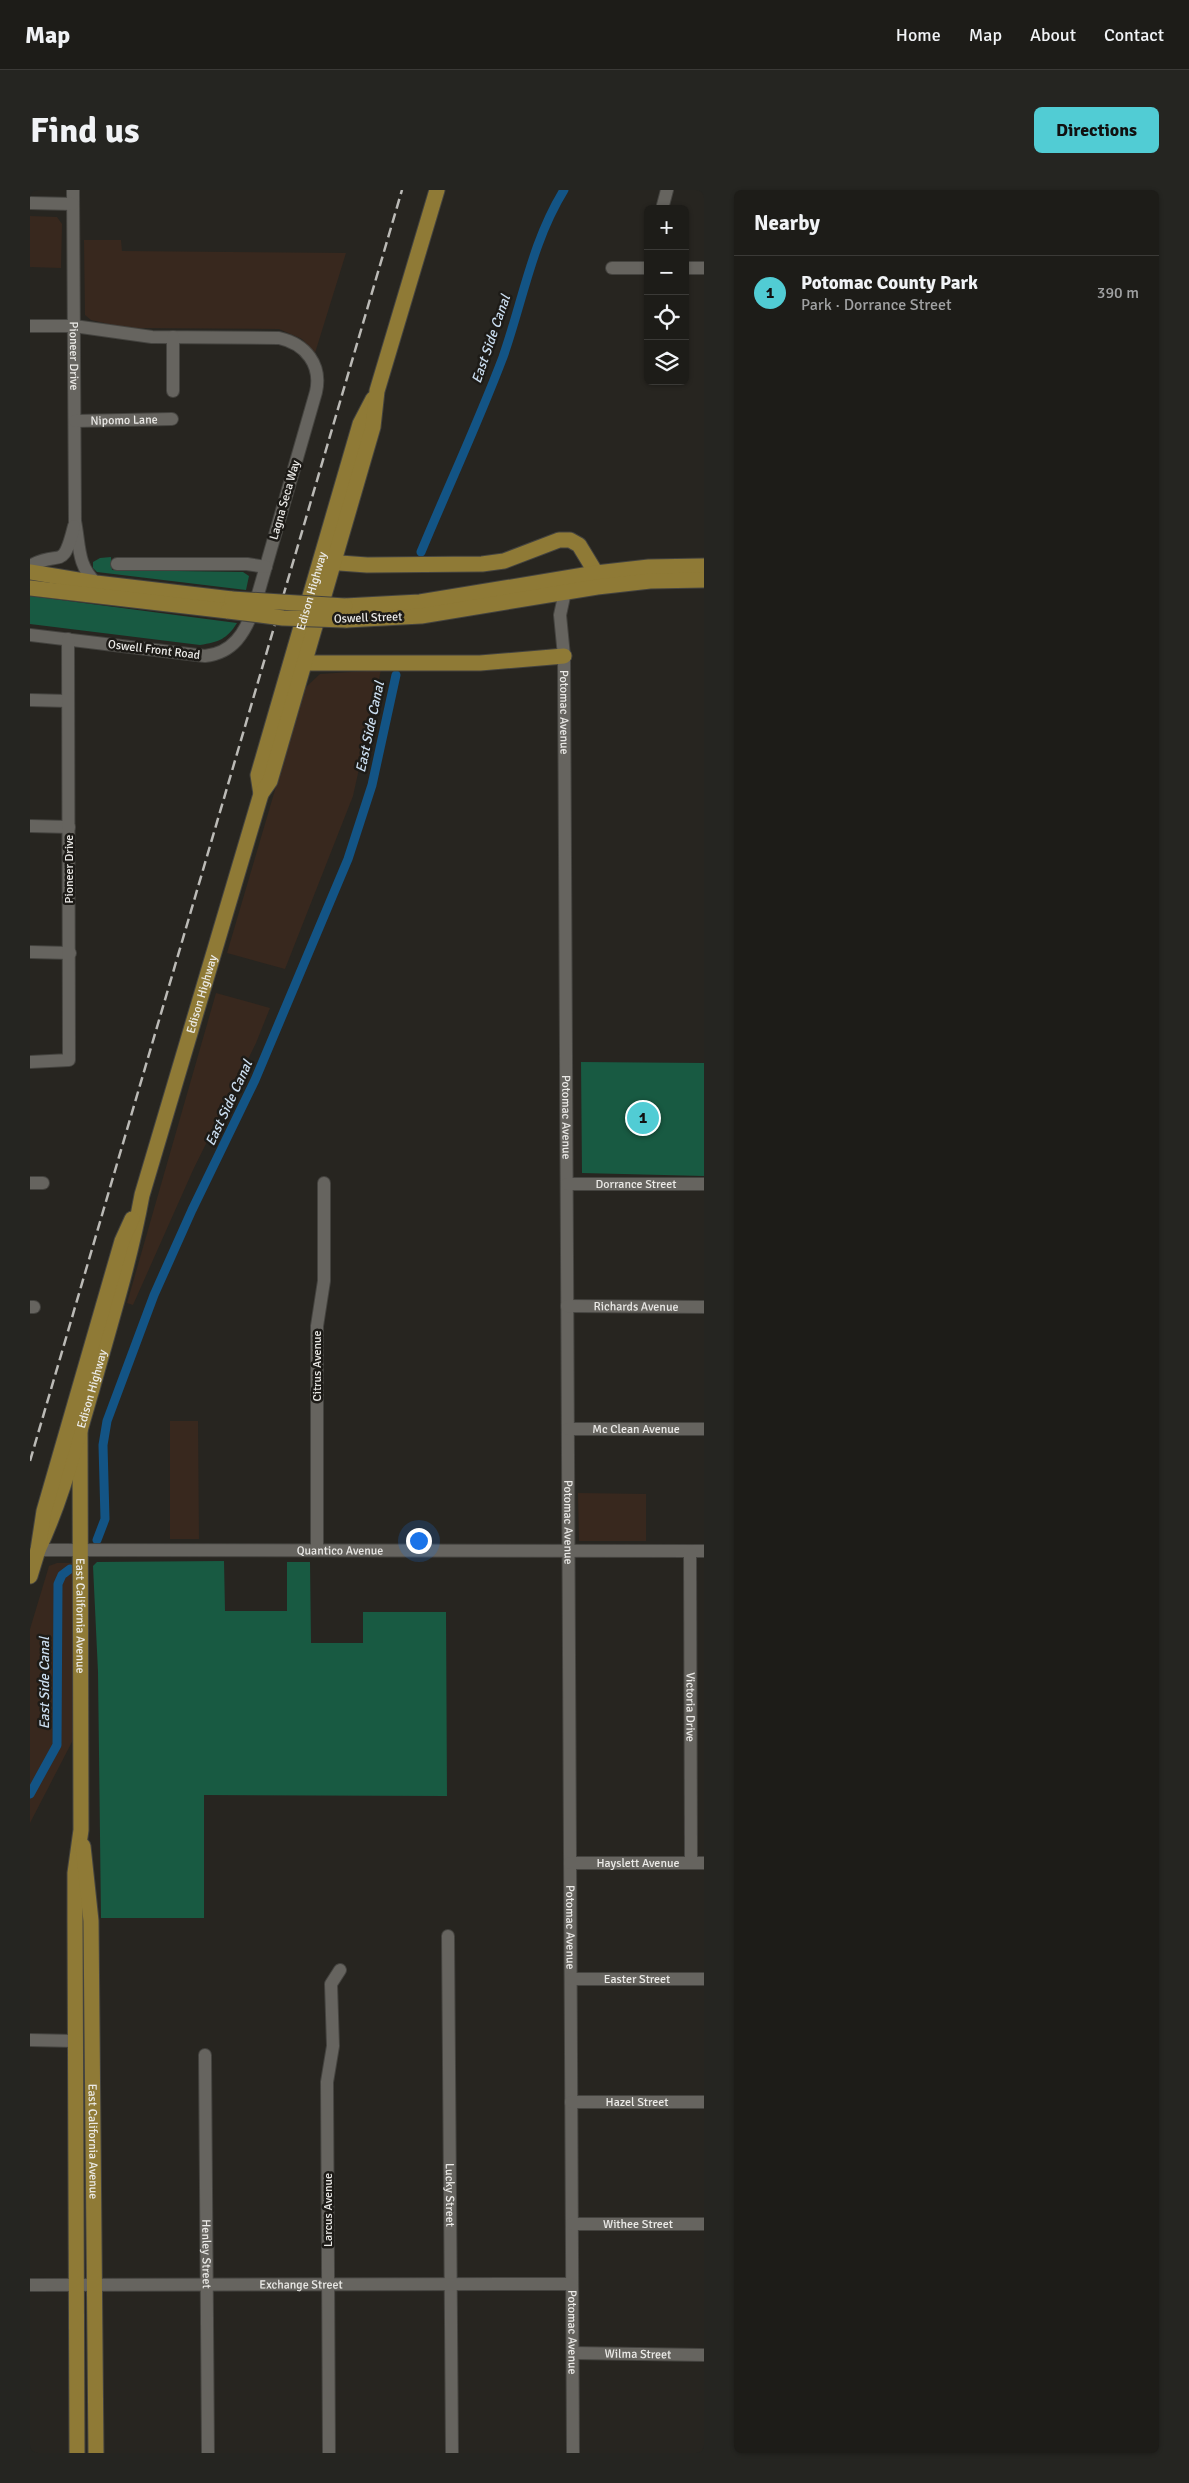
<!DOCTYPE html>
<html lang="en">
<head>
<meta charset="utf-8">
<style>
	body { margin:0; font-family:Signika,sans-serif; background:#252521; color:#f1f3f6 }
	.controls { position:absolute; right:15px; top:15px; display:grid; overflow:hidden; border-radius:8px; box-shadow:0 1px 4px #0004 }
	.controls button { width:45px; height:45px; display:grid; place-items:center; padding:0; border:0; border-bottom:1px solid #3b3a37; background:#1d1c18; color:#f1f3f6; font:25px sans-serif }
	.you { position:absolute; left:388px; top:1350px; width:18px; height:18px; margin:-12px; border:4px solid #fff; border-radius:50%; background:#1a73e8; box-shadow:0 0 0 8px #1a73e833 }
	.badge { display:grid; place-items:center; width:32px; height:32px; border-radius:50%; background:#51ccd4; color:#111; font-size:16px; font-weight:700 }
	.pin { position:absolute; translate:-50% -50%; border:2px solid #fff; box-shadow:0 1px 5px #0006 }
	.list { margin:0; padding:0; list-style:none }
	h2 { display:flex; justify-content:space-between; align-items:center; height:65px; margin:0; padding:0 20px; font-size:21px }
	h2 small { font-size:16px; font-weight:400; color:#a0a1a2 }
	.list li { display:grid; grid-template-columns:32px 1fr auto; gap:15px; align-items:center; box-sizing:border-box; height:75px; padding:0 20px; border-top:1px solid #3b3a37 }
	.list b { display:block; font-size:19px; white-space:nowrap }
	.list p { margin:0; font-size:16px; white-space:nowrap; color:#a0a1a2 }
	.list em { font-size:16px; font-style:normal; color:#a0a1a2 }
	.icon { flex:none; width:28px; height:28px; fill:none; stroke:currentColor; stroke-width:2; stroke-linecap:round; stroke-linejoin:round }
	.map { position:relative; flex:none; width:674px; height:2263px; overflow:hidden; border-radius:8px }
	header { display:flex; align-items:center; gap:30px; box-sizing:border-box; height:70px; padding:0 25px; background:#1d1c18; border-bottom:1px solid #3b3a37 }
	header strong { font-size:24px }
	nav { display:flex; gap:28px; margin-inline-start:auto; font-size:18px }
	.intro { display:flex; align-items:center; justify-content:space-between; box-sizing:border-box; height:120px; padding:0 30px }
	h1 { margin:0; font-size:35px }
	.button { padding:12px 22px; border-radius:8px; background:#51ccd4; color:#111; font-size:18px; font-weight:700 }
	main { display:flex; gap:30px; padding:0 30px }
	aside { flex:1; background:#1d1c18; border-radius:8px; box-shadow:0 1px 4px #0004 }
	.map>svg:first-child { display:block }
</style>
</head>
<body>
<header>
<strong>Map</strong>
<nav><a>Home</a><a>Map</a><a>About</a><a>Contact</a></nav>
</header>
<div class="intro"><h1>Find us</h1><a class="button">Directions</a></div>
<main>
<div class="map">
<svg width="674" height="2263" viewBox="0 0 674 2263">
	<rect width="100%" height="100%" fill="#272520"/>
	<path fill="#38281e" d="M 0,26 L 27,27 L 32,34 L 31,78 L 0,77 Z
		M 54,50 L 91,50 L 92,61 L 316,63 L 285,163 L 272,149 L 249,139 L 97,138 L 61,130 L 55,125 Z
		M 351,480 L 323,606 L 255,779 L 197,763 L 275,498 L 290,484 Z
		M 186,803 L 240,818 L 226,853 L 163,980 L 103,1115 L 97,1113 Z
		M 140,1231 L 168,1231 L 169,1349 L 140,1349 Z
		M 548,1303 L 616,1304 L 616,1351 L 549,1351 Z
		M 27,1373 L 44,1373 L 44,1548 L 0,1633 L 0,1439 L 19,1376 Z"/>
	<path fill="#185a42" d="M 81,367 L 82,380 L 213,382 L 219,386 L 216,400 L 67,382 L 63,378 L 63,372 L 70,368 Z
		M 0,406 L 207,433 C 197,449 189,452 170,455 L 0,434 Z
		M 551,872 L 674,873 L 674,986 L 552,983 Z
		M 194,1371 L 195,1421 L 257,1421 L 257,1372 L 280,1372 L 281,1453 L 333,1453 L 333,1422 L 416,1422 L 417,1606 L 174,1605 L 174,1728 L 71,1728 L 68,1482 L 63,1376 L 67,1372 Z"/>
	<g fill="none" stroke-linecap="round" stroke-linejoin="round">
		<path stroke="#135485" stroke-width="9" d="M 391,362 C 418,297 448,233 473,167 C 493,110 502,52 534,0
			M 67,1350 L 75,1329 L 73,1255 L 77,1231 L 124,1105 L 162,1020 L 225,890 L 318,669 L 342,595 L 366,485
			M 0,1604 L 27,1555 L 28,1394 L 32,1385 L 40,1379"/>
		<defs>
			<g id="minor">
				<path id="s1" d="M 43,0 L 45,331 C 50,356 47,375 66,393"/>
				<path d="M 0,13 L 43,14"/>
				<path d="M 632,19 L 637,0"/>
				<path d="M 582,78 L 618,78"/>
				<path d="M 655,78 L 674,78"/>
				<path d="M 0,136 L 44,136 L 122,147 L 249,148 C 276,154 292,175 286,202 L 224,418 C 215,443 203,463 175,466 L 0,445"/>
				<path d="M 143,201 L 143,147"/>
				<path id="s2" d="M 45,231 L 142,229"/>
				<path d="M 87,374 L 217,374 L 236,377"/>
				<path d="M 0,376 C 31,358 32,384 44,336"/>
				<path id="s3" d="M 535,402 L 530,425 L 534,466 L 543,2263"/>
				<path d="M 0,510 L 38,511"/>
				<path d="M 0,636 L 39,637"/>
				<path d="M 0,762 L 40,763"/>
				<path d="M 0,872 L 39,870 L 38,449"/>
				<path d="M 0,993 L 13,993"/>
				<path id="s4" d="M 537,994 L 674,994"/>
				<path id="s5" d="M 537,1116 L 674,1117"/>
				<path d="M 0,1117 L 4,1117"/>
				<path id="s6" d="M 538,1239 L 674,1239"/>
				<path id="s7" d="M 8,1360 L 674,1361"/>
				<path d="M 287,1360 L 287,1136 L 294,1091 L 294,993"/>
				<path id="s8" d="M 660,1361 L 661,1673"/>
				<path id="s9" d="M 540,1673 L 674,1673"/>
				<path id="s10" d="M 418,1746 L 422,2263"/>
				<path id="s11" d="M 541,1789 L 674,1789"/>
				<path d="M 0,1850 L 45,1851"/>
				<path id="s12" d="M 175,1865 L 178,2263"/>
				<path id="s13" d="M 541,1912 L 674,1912"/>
				<path id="s14" d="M 542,2034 L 674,2034"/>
				<path id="s15" d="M 0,2095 L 542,2094"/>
				<path id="s16" d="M 543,2163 L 674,2165"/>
				<path d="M 299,2263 L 297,1892 L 303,1856 L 301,1794 L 310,1780"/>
			</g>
			<g id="major">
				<path d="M 296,372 L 337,375 L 452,374 L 474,371 L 529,350 L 540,350 L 549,355 L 566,383"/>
				<path d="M 0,382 L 66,393 L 202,409"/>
				<path d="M 0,398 L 198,421"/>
				<path d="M 315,416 L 390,412 L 566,383 L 619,377 L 674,376"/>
				<path d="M 316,430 L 391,426 L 567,397 L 620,391 L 674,390"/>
				<path d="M 266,471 L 275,473 L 450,473 L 534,466"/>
				<path id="s17" d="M 231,604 L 228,585 L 330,234 L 343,209"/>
				<path id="s18" d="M 46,1212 L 50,1239 L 51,1640 L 45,1683 L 45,1732 L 47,2263"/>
				<path id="s19" d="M 8,1360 C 32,1309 46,1253 62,1199 C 80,1134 100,1071 112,1005 L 231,604 L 240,591 L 343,237 L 347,201 L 407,0"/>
				<path d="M 0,1386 L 8,1360 L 14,1321 L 92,1051 L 102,1029"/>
				<path id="s20" d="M 53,1656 L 61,1731 L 66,2263"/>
			</g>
		</defs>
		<use href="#minor" stroke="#44433f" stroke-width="14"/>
		<use href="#major" stroke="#44433f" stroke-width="17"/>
		<use href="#minor" stroke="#66645f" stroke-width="12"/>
		<use href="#major" stroke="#8f7a36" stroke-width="15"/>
		<path stroke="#bbbab6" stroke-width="2.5" stroke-dasharray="10 5" stroke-linecap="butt" d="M 0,1271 L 372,0"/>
		<defs>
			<path id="major-bridge" d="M 202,409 L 315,416
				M 198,421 L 253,428 L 316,430"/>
		</defs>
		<use href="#major-bridge" stroke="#44433f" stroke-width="17" stroke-linecap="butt"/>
		<use href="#major-bridge" stroke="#8f7a36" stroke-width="15"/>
	</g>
	<g text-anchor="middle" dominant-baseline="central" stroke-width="5" stroke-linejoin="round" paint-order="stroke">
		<g font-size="12" fill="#ebeae7" stroke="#1d1b17">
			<text stroke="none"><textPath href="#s1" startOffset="166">Pioneer Drive</textPath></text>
			<text stroke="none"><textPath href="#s2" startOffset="49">Nipomo Lane</textPath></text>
			<text transform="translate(255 310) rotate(-74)">Lagna Seca Way</text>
			<text stroke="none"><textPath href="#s17" startOffset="211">Edison Highway</textPath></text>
			<text transform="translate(338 428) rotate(-2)">Oswell Street</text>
			<text transform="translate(124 460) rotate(7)">Oswell Front Road</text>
			<text stroke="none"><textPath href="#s3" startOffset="121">Potomac Avenue</textPath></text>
			<text transform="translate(39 679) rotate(-90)">Pioneer Drive</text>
			<text stroke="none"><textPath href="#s19" startOffset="580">Edison Highway</textPath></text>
			<text stroke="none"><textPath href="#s3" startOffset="526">Potomac Avenue</textPath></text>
			<text stroke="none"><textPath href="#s4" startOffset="69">Dorrance Street</textPath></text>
			<text stroke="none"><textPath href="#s5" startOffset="69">Richards Avenue</textPath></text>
			<text transform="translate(287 1176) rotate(-90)">Citrus Avenue</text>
			<text stroke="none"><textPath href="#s19" startOffset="170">Edison Highway</textPath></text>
			<text stroke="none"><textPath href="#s6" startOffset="68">Mc Clean Avenue</textPath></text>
			<text stroke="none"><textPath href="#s3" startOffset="931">Potomac Avenue</textPath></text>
			<text stroke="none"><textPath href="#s7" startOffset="302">Quantico Avenue</textPath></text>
			<text stroke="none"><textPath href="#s18" startOffset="214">East California Avenue</textPath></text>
			<text stroke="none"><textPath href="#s8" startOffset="156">Victoria Drive</textPath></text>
			<text stroke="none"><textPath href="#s9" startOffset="68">Hayslett Avenue</textPath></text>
			<text stroke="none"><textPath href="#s3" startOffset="1336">Potomac Avenue</textPath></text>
			<text stroke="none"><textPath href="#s11" startOffset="66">Easter Street</textPath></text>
			<text stroke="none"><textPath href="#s13" startOffset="66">Hazel Street</textPath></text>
			<text stroke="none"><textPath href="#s20" startOffset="296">East California Avenue</textPath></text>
			<text stroke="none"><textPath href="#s10" startOffset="259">Lucky Street</textPath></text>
			<text transform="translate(298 2020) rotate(-90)">Larcus Avenue</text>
			<text stroke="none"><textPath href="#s14" startOffset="66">Withee Street</textPath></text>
			<text stroke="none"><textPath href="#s12" startOffset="199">Henley Street</textPath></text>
			<text stroke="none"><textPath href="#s15" startOffset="271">Exchange Street</textPath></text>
			<text stroke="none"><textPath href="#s3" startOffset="1741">Potomac Avenue</textPath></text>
			<text stroke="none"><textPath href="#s16" startOffset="65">Wilma Street</textPath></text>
		</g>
		<g font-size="14" font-style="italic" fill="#caddef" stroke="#1d1b17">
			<text transform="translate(461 149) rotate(-71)">East Side Canal</text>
			<text transform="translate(340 537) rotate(-78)">East Side Canal</text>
			<text transform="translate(199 913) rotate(-65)">East Side Canal</text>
			<text transform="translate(14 1493) rotate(-90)">East Side Canal</text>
		</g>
	</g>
</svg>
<div class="controls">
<button>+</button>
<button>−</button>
<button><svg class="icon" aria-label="locate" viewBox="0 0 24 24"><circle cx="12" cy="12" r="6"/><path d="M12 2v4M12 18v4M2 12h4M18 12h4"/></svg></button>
<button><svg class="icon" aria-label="layers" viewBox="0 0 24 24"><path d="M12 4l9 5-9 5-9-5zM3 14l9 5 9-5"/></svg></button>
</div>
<div class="you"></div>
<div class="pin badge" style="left:613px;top:928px">1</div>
</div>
<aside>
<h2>Nearby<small></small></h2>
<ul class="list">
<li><span class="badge">1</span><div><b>Potomac County Park</b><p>Park · Dorrance Street</p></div><em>390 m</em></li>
</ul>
</aside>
</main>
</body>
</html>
